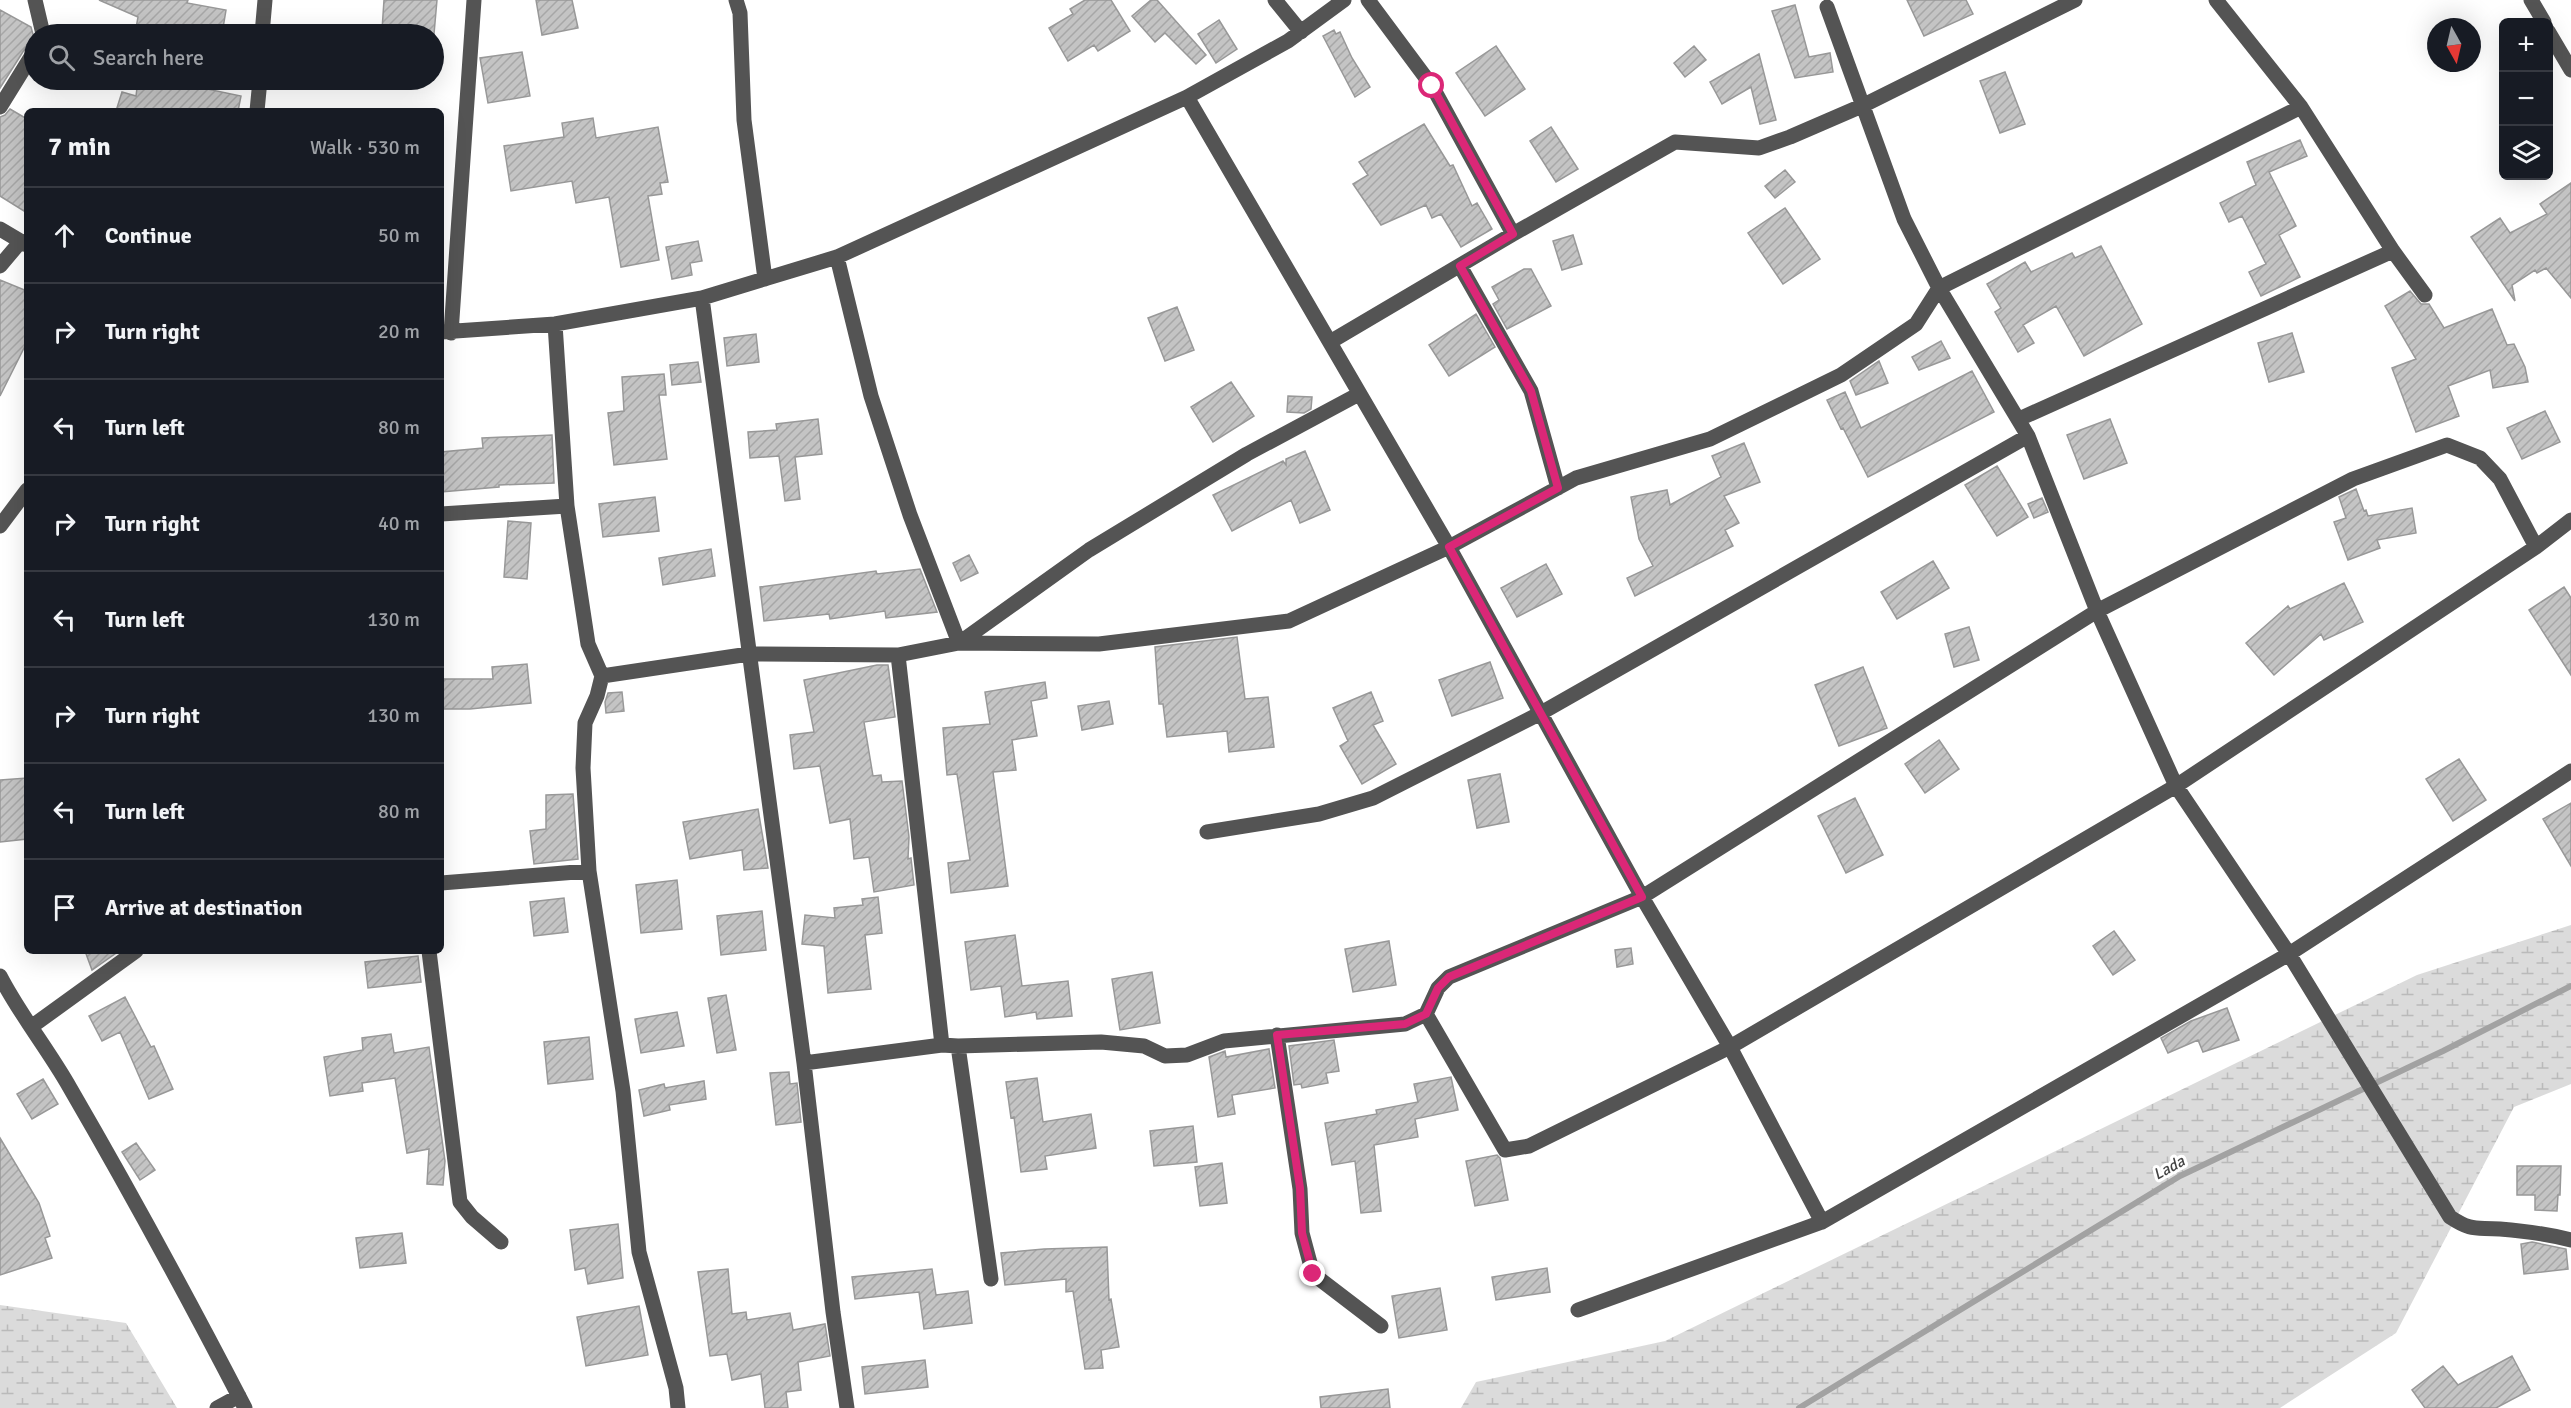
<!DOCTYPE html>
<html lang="en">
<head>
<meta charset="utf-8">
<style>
	body { margin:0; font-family:Signika,sans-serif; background:#20242c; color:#f1f3f6 }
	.controls { position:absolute; right:18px; top:18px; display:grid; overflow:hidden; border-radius:9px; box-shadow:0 6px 24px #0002 }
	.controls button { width:54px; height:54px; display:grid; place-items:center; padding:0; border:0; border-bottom:2px solid #363941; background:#171b24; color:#f1f3f6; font:30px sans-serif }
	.compass { position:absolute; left:2427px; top:18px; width:54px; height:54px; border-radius:50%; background:#171b24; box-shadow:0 6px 24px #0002; rotate:172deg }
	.stop { position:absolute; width:18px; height:18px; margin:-14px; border:4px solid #db2777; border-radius:50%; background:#fff }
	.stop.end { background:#db2777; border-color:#fff; box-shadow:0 2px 6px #0008 }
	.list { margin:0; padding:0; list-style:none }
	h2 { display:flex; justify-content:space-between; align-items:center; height:78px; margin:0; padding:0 24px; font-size:26px }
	h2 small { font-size:20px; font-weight:400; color:#9ea1a6 }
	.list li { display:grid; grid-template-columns:39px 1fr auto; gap:18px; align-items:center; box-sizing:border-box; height:96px; padding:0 24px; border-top:2px solid #363941 }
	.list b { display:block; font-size:22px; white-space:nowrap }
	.list em { font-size:20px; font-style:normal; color:#9ea1a6 }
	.icon { flex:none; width:33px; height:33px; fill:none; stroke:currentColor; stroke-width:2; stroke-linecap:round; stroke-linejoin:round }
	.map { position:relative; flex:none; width:2571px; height:1408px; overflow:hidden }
	.search { position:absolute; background:#171b24; box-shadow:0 6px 24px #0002; left:24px; top:24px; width:420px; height:66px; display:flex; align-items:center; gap:15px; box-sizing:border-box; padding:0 21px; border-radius:33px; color:#9ea1a6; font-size:22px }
	.panel { position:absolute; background:#171b24; box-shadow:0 6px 24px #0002; left:24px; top:108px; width:420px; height:846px; border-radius:9px }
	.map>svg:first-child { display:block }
</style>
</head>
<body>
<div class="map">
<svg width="2571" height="1408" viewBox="0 0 2571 1408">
	<defs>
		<pattern id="wetland-marsh" width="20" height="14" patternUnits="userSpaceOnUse" patternTransform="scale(1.5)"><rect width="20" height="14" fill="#dbdbdb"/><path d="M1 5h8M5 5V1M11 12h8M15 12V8" fill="none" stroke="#bababa"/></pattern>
		<pattern id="building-hatch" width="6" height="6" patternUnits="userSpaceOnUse" patternTransform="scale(1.5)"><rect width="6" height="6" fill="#c4c4c4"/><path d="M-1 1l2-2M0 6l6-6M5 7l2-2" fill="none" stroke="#a7a7a7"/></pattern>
	</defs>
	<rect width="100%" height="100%" fill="#fff"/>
	<path fill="url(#wetland-marsh)" d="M 2571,925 L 2571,1084 L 2514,1107 L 2396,1333 L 2280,1408 L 1461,1408 L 1476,1382 L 1665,1341 L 2417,975 Z
		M 0,1305 L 126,1323 L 177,1408 L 0,1408 Z"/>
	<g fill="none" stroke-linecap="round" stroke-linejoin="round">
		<path stroke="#a2a2a2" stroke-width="6" d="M 1799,1408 L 2180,1176 L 2443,1051 L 2571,986"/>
	</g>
	<path fill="url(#building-hatch)" stroke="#989898" stroke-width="1.5" d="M 99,0 L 188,0 L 187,3 L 226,10 L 222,34 L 135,34 L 138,17 Z
		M 384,0 L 437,0 L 434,34 L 382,30 Z
		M 536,0 L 572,0 L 578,28 L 542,35 Z
		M 1085,0 L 1111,0 L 1130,31 L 1098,51 L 1094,45 L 1068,61 L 1049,28 L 1073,14 L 1070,9 Z
		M 1151,0 L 1157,0 L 1206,55 L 1196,64 L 1165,33 L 1155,42 L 1132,16 Z
		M 1907,0 L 1966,0 L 1973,14 L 1924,36 Z
		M 1795,5 L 1809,57 L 1830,53 L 1833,72 L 1795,78 L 1772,11 Z
		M 0,10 L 31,27 L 34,38 L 26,47 L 0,88 Z
		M 1219,20 L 1237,49 L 1216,63 L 1198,34 Z
		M 1334,30 L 1336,34 L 1340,32 L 1352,58 L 1370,87 L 1355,97 L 1323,36 Z
		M 1496,46 L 1525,89 L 1485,116 L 1456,73 Z
		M 1694,46 L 1706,60 L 1685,77 L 1674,63 Z
		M 522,52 L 530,96 L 488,103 L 480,58 Z
		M 1759,54 L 1776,120 L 1760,124 L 1751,87 L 1722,104 L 1710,82 Z
		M 2005,72 L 2025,124 L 2000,133 L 1980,81 Z
		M 138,80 L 209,80 L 207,89 L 241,96 L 238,111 L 116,111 L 122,92 L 136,96 Z
		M 10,109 L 27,119 L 27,213 L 0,196 L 0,117 L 5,115 Z
		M 593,118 L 596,138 L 658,127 L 668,182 L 660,183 L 662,194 L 648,196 L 659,260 L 621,267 L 609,197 L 576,203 L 572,181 L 511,191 L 504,146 L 564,137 L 562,123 Z
		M 1424,124 L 1450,166 L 1453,165 L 1472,206 L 1477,203 L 1492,229 L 1461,247 L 1441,214 L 1432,218 L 1426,205 L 1381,225 L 1353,184 L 1368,175 L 1359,162 Z
		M 1551,127 L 1578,169 L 1556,182 L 1530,141 Z
		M 2300,140 L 2307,156 L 2269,172 L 2296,226 L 2279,235 L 2300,277 L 2261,296 L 2249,272 L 2266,264 L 2242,216 L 2229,222 L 2220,203 L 2256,185 L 2247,162 Z
		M 1785,170 L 1795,182 L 1775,198 L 1765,186 Z
		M 2571,183 L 2571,298 L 2546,268 L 2537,273 L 2535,270 L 2512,285 L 2515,301 L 2471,237 L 2500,218 L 2510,233 L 2547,214 L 2540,204 Z
		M 1785,208 L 1820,259 L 1783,284 L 1748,233 Z
		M 1573,235 L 1582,264 L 1562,270 L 1553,241 Z
		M 698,241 L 702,261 L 690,263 L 692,275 L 672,279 L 666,247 Z
		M 2101,246 L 2142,324 L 2084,356 L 2056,306 L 2023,325 L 2034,343 L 2018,352 L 1995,312 L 2001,308 L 1987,284 L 2025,262 L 2031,272 L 2072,253 L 2075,258 Z
		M 1524,269 L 1531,269 L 1551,306 L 1507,329 L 1493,304 L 1499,300 L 1492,287 Z
		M 0,280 L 27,291 L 27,342 L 0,396 Z
		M 2410,291 L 2421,304 L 2429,304 L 2444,328 L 2492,309 L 2507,345 L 2514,344 L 2525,367 L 2528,382 L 2493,388 L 2490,370 L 2448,386 L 2459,416 L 2416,432 L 2392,368 L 2416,359 L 2385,306 Z
		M 1177,307 L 1194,350 L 1165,361 L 1148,318 Z
		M 1476,314 L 1495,347 L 1449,376 L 1429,345 Z
		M 2292,333 L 2304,372 L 2269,382 L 2258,343 Z
		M 756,334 L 759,362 L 727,366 L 724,338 Z
		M 1941,341 L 1950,358 L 1919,370 L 1912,357 Z
		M 1879,361 L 1888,383 L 1856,395 L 1850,381 Z
		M 698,362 L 701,382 L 672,385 L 670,365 Z
		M 1972,371 L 1994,412 L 1868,477 L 1843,428 L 1841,429 L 1827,400 L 1845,392 L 1861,428 Z
		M 664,374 L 666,395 L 659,395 L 667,459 L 614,465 L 608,413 L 624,411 L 622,377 Z
		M 1231,382 L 1254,416 L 1213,442 L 1191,407 Z
		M 1288,396 L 1312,397 L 1311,409 L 1304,413 L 1287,412 Z
		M 2545,411 L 2560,442 L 2522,459 L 2507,428 Z
		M 818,419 L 822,454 L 795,457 L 800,499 L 785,501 L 779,456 L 750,458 L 748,432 L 777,430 L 776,424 Z
		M 2110,419 L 2127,463 L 2084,479 L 2067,435 Z
		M 552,435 L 554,483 L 499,485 L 499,487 L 441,492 L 441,452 L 483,448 L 482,438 Z
		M 1744,443 L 1760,482 L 1724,496 L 1739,523 L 1725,530 L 1733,546 L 1635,596 L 1627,578 L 1653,566 L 1639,539 L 1631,497 L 1667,490 L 1670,505 L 1721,477 L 1712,456 Z
		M 1305,451 L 1330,510 L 1300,523 L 1291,500 L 1232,531 L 1213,495 L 1283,461 L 1286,465 L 1286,459 Z
		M 1997,466 L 2028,517 L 1997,536 L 1965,485 Z
		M 2356,489 L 2364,511 L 2366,510 L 2368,516 L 2412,508 L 2416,533 L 2377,540 L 2380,548 L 2348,560 L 2334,522 L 2346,518 L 2339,497 Z
		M 655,497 L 659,531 L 603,537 L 599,504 Z
		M 2042,498 L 2048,512 L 2034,518 L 2028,504 Z
		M 508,521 L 531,523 L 527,579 L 504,577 Z
		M 711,549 L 715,576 L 663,585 L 659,558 Z
		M 969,555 L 978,573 L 961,581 L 953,563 Z
		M 1933,561 L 1949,588 L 1897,619 L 1881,592 Z
		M 1546,564 L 1562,594 L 1517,617 L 1501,588 Z
		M 920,569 L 937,612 L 886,618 L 885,611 L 830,619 L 829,614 L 764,621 L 760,587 L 876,571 L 877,574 Z
		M 2344,583 L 2363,622 L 2324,640 L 2321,634 L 2274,675 L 2246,643 L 2288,606 L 2290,609 Z
		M 2564,587 L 2571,598 L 2571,675 L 2529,610 Z
		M 1969,627 L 1979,660 L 1954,667 L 1945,634 Z
		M 1237,637 L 1245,699 L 1268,697 L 1274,747 L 1229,752 L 1227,731 L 1167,737 L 1163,704 L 1159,704 L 1155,647 Z
		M 1490,662 L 1503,698 L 1452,716 L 1439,680 Z
		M 527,664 L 531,703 L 470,709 L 441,709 L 441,679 L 493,679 L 492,667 Z
		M 877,665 L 888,665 L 895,717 L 864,722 L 873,776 L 881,775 L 882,782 L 902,781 L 909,837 L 908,859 L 911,858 L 914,885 L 874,892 L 869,857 L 854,859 L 850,819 L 830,823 L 820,766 L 794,769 L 790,735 L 814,732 L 804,680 Z
		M 1863,667 L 1887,728 L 1839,746 L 1815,685 Z
		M 1045,682 L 1047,698 L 1031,701 L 1037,736 L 1012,740 L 1016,770 L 993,772 L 1008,886 L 951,893 L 948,863 L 970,860 L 957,774 L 947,775 L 943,728 L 990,724 L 985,692 Z
		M 622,692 L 624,711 L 606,713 L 605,702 L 608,693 Z
		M 1371,692 L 1383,721 L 1373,725 L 1396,764 L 1362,784 L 1340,746 L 1348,741 L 1333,708 Z
		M 1109,701 L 1113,724 L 1082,730 L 1078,706 Z
		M 1939,740 L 1959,769 L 1925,793 L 1905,764 Z
		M 2459,759 L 2486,800 L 2453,821 L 2426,779 Z
		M 1500,774 L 1509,822 L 1477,828 L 1468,780 Z
		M 27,778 L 27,839 L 0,842 L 0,780 Z
		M 573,794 L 578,859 L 534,864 L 530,831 L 546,829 L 546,795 Z
		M 1855,798 L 1883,855 L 1846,873 L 1818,816 Z
		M 2571,803 L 2571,866 L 2543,819 Z
		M 758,809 L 768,868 L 744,870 L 742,850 L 690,859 L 683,822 Z
		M 677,880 L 682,929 L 641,933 L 636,885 Z
		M 878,897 L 882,933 L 865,935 L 871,989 L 828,993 L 824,946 L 802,944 L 805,915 L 835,918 L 834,908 L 863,905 L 862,899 Z
		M 564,898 L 568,932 L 534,936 L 530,902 Z
		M 762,911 L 766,950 L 721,955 L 717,916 Z
		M 2114,931 L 2135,960 L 2113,975 L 2093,946 Z
		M 1015,935 L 1022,986 L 1068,981 L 1072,1016 L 1037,1019 L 1036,1012 L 1005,1017 L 1001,986 L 971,990 L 965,942 Z
		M 1389,941 L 1396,985 L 1353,992 L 1345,949 Z
		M 1631,948 L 1633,964 L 1617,967 L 1615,950 Z
		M 85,951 L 119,951 L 92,970 Z
		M 418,956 L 421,982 L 368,988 L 365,962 Z
		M 1152,972 L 1160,1023 L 1120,1030 L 1112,979 Z
		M 726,995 L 736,1050 L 717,1053 L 708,998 Z
		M 125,997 L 151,1047 L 154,1046 L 173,1089 L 149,1099 L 120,1032 L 102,1041 L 89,1016 Z
		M 2227,1008 L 2239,1040 L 2203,1052 L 2198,1040 L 2168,1053 L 2161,1038 L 2191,1021 Z
		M 677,1012 L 684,1046 L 641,1053 L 635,1019 Z
		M 391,1034 L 394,1053 L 429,1047 L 445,1161 L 443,1185 L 427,1184 L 429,1149 L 407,1153 L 395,1078 L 362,1083 L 363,1091 L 330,1096 L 324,1057 L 363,1050 L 362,1038 Z
		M 589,1037 L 593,1079 L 548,1084 L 544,1042 Z
		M 1334,1040 L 1339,1071 L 1326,1073 L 1328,1083 L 1302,1088 L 1301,1084 L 1294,1085 L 1289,1046 Z
		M 1269,1049 L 1275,1088 L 1232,1095 L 1235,1114 L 1218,1117 L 1209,1057 L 1225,1051 L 1226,1057 Z
		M 789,1072 L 790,1084 L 797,1083 L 801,1122 L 776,1125 L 770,1073 Z
		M 1451,1077 L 1458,1110 L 1415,1119 L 1418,1137 L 1374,1145 L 1381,1211 L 1361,1213 L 1355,1161 L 1332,1165 L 1325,1123 L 1377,1114 L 1376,1110 L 1418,1102 L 1414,1084 Z
		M 1037,1078 L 1043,1122 L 1091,1114 L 1096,1148 L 1045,1156 L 1047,1169 L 1021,1172 L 1014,1117 L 1011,1118 L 1006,1082 Z
		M 43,1079 L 58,1104 L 32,1119 L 17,1094 Z
		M 704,1081 L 706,1099 L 669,1105 L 670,1110 L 644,1116 L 639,1090 L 664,1084 L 665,1088 Z
		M 1193,1126 L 1197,1162 L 1154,1166 L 1150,1131 Z
		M 0,1138 L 39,1203 L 50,1236 L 45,1238 L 52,1258 L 0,1275 Z
		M 136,1143 L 155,1170 L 140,1180 L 122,1152 Z
		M 1497,1155 L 1500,1158 L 1508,1200 L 1475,1206 L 1466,1161 Z
		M 1222,1163 L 1227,1203 L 1200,1206 L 1195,1167 Z
		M 2517,1166 L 2561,1166 L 2560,1195 L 2558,1195 L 2557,1211 L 2535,1210 L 2535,1195 L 2517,1195 Z
		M 618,1224 L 623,1278 L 588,1284 L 585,1268 L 575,1270 L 570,1230 Z
		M 402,1233 L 406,1263 L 360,1268 L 356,1238 Z
		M 2532,1242 L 2566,1249 L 2568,1269 L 2524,1274 L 2521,1244 Z
		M 1107,1247 L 1109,1300 L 1111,1299 L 1119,1347 L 1101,1350 L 1103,1368 L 1085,1369 L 1073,1291 L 1066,1292 L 1066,1279 L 1005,1285 L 1001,1253 L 1044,1249 Z
		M 1547,1268 L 1550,1292 L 1496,1300 L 1492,1277 Z
		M 728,1269 L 732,1314 L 746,1312 L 747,1320 L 790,1313 L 793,1330 L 825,1324 L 830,1356 L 798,1362 L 801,1390 L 786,1392 L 788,1408 L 765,1408 L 761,1374 L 732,1380 L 727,1354 L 710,1356 L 698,1272 Z
		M 932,1269 L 936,1295 L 968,1291 L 972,1323 L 924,1329 L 919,1292 L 855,1299 L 852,1277 Z
		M 1440,1288 L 1447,1330 L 1399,1338 L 1392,1296 Z
		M 639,1306 L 648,1355 L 586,1366 L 577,1317 Z
		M 2512,1356 L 2530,1390 L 2496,1408 L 2425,1408 L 2412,1390 L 2443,1366 L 2458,1385 Z
		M 925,1360 L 928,1387 L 865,1394 L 862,1367 Z
		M 1388,1389 L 1390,1408 L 1321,1408 L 1320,1397 Z"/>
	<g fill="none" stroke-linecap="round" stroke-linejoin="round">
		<path stroke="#545454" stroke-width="15" d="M 35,0 L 43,34
			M 736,0 L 740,13 L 744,120 L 765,279
			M 1275,0 L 1301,32
			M 1368,0 L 1432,86 L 1513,234
			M 2216,0 L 2301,107 L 2393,251 L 2425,295
			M 2531,0 L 2544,22
			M 1827,7 L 1904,219 L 1939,288 L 2028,436 L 2097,611 L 2176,786 L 2289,954 L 2450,1217 C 2473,1232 2475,1227 2500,1229 C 2524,1231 2548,1234 2571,1240
			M 2548,31 L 2571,70
			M 262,34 L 265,0
			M 1187,97 L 1449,547 L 1642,897 L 1730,1047 L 1822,1222
			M 0,107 L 34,52
			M 257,111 L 260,80
			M 0,229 L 27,245
			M 837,257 L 871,396 L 910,515 L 959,643 L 1099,644 L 1289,621 L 1449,547 L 1576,478 L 1710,439 L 1841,375 L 1916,324 L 1939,288 L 2301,107
			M 0,266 L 21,241
			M 1460,266 L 1531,391 L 1558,488
			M 702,298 L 804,1063 L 833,1312 L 847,1408
			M 555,324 L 567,506 L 588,644 L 602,676 L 597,696 L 585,723 L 583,768 L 589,871 L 623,1091 L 639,1252 L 676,1388 L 678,1408
			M 441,332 L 555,324 L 702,298 L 837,257 L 1187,97 L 1288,41 L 1344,0
			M 451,333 L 474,0
			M 1330,342 L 1513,234 L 1675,142 L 1759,148 L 1790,137 L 1864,105 L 2075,0
			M 2019,419 L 2393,251
			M 441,514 L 567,506
			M 0,526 L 27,490
			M 898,655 L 942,1045
			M 602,676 L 749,654 L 898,655 L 959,643 L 1089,550 L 1247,454 L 1359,394
			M 1207,832 L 1319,814 L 1373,798 L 1541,713 L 2028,436
			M 441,883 L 589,871
			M 429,951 L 460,1202 L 472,1217 L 501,1242
			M 0,976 C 20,1015 48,1049 70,1088 C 131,1193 189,1300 245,1408
			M 1426,1014 L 1505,1150 L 1529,1146 L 1730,1047 L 2176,786 L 2536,547 L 2571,520
			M 31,1027 L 136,951
			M 1277,1035 L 1300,1189 L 1302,1233 L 1313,1274 L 1381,1326
			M 958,1046 L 991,1279
			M 804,1063 L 942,1045 L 958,1046 L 1101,1042 L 1144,1046 L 1165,1056 L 1187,1055 L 1224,1041 L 1405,1024 L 1426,1014 L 1438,988 L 1449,977 L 1642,897 L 2097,611 L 2353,479 L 2447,445 L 2480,458 L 2500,479 L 2536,547
			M 1578,1310 L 1822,1222 L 2289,954 L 2571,771
			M 217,1408 L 239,1396"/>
	</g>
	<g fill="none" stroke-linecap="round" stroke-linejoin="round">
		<path stroke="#db2777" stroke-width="8" d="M 1313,1274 L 1302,1233 L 1300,1188 L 1277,1035 L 1405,1024 L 1426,1014 L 1438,988 L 1449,977 L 1642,897 L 1449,547 L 1558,488 L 1531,391 L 1460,266 L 1513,234 L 1432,86"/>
	</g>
	<g text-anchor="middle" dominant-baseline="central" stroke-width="6" stroke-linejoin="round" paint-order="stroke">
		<g font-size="16" font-style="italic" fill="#434343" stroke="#fff">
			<text transform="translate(2169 1168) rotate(-29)">Lada</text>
		</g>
	</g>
</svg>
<div class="controls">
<button>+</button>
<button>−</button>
<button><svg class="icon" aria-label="layers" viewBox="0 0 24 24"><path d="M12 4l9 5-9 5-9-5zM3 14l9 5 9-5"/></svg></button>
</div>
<svg class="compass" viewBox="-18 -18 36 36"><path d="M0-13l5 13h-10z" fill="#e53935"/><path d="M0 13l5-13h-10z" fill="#9ea1a6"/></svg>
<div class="stop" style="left:1432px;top:86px"></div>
<div class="stop end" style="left:1313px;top:1274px"></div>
<div class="search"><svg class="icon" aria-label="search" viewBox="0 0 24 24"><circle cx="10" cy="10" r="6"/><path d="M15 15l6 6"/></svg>Search here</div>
<section class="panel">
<h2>7 min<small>Walk · 530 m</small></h2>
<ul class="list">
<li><svg class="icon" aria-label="ahead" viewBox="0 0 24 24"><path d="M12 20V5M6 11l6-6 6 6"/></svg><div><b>Continue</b></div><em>50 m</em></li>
<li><svg class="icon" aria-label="right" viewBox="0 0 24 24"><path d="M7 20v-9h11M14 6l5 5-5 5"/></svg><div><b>Turn right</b></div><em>20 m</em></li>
<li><svg class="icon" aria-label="left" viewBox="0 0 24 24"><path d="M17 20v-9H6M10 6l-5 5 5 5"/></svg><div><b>Turn left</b></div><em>80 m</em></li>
<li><svg class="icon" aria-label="right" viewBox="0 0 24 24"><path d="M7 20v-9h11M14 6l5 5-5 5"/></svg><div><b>Turn right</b></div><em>40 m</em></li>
<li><svg class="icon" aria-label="left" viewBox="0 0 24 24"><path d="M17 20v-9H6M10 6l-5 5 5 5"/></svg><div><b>Turn left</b></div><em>130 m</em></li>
<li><svg class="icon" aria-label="right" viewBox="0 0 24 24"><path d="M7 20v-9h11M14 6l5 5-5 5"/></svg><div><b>Turn right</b></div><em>130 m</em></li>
<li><svg class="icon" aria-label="left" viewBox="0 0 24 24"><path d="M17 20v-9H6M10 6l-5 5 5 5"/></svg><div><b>Turn left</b></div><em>80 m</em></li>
<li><svg class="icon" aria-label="arrive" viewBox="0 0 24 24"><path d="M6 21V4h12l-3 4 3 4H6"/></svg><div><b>Arrive at destination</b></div></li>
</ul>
</section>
</div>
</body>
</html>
